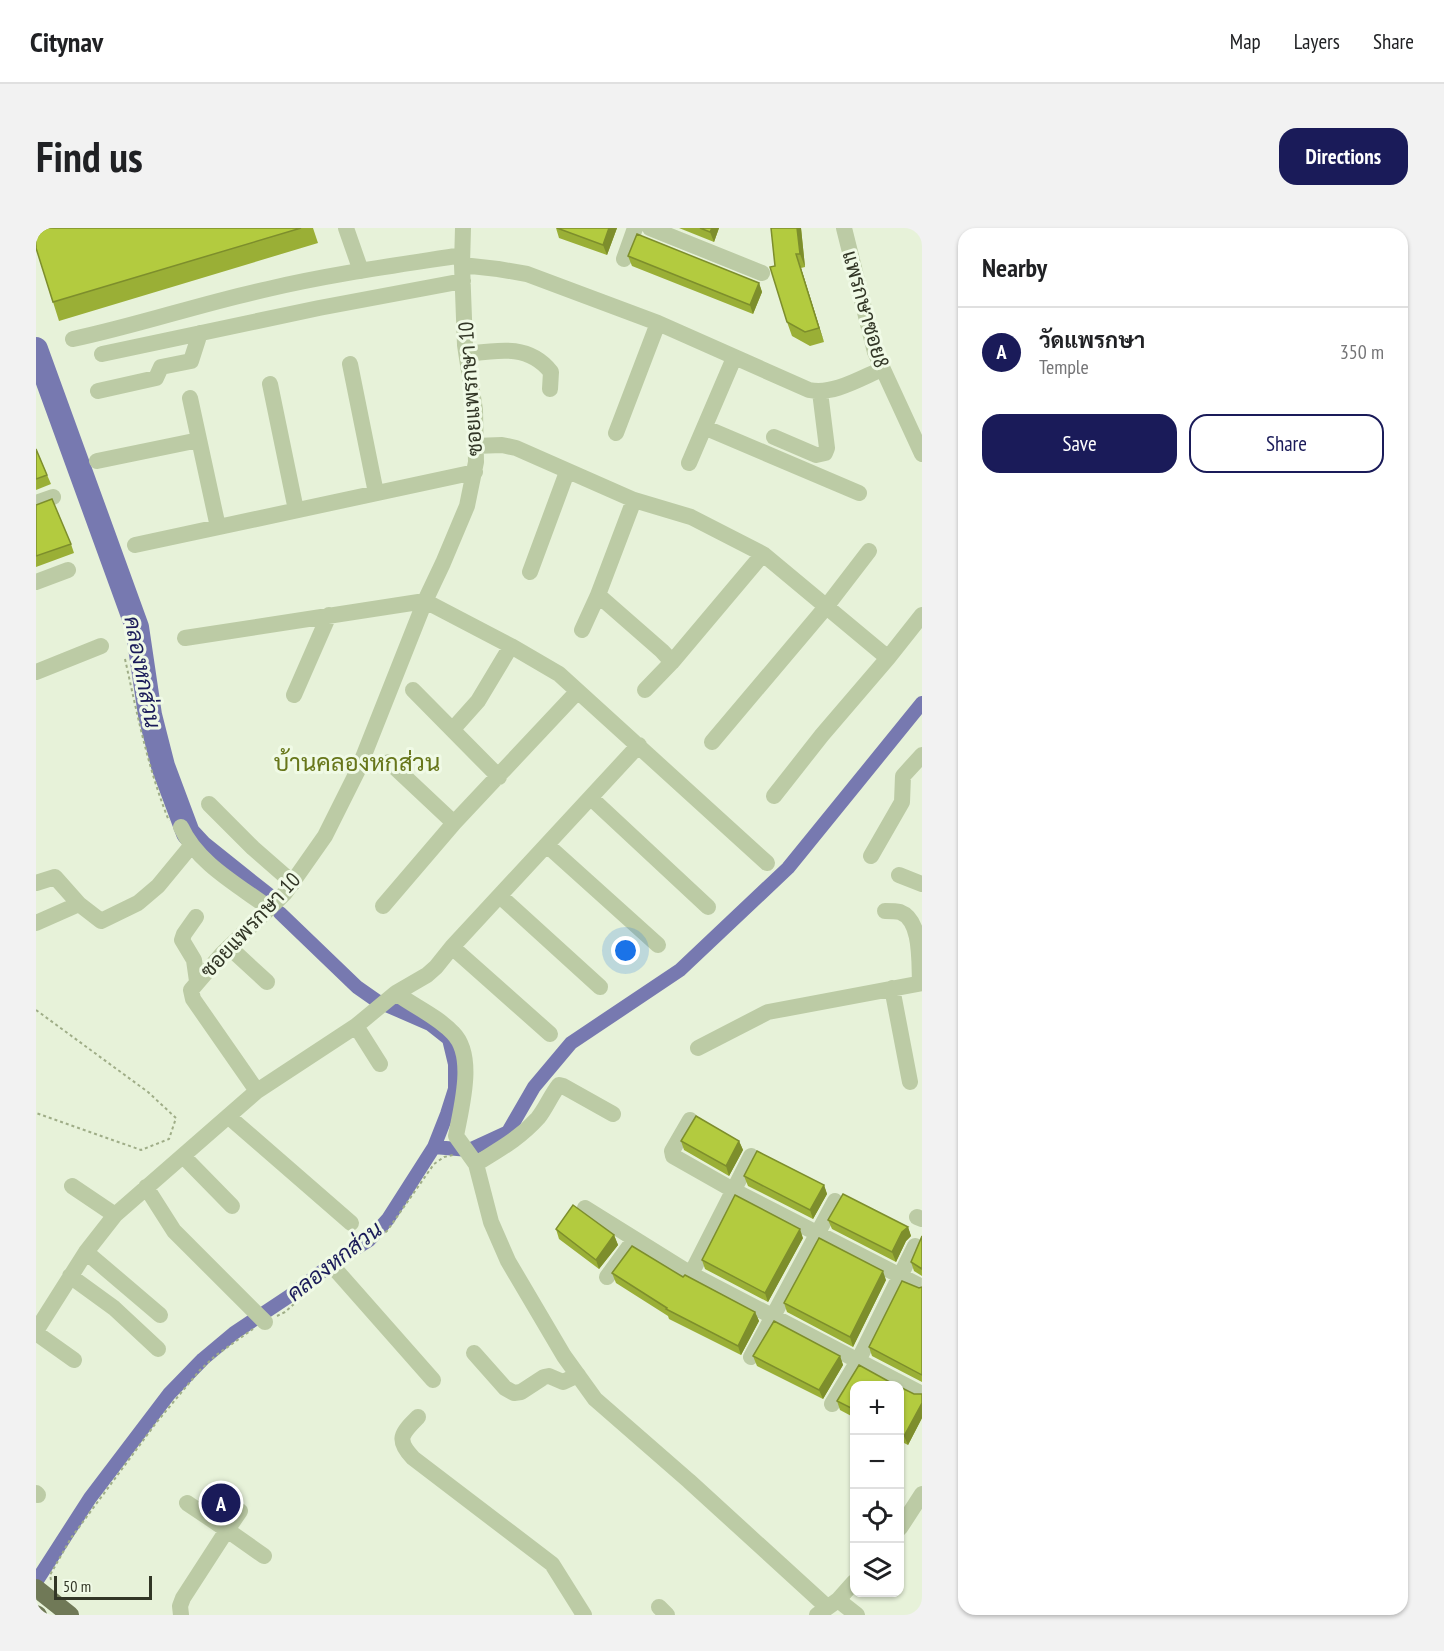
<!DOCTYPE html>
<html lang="en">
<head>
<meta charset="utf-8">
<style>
	body { margin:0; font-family:"PT Sans Narrow",Sarabun,sans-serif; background:#f2f2f2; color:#202124 }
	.controls { position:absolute; right:18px; bottom:18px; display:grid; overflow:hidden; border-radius:12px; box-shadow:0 2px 4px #0004 }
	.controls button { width:54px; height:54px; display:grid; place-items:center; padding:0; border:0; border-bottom:2px solid #e0e0e0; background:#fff; color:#202124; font:30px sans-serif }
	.scale { position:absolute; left:18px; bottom:15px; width:98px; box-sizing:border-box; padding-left:6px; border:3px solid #323626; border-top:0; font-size:16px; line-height:21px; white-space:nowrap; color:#323626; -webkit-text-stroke:4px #f0fae6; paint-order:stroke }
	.you { position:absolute; left:590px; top:723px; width:21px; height:21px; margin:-15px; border:4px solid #fff; border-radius:50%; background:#1a73e8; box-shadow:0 0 0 9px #1a73e833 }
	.badge { display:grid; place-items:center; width:39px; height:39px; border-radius:50%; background:#1a1b59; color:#fff; font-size:20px; font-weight:700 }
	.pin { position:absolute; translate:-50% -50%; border:3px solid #fff; box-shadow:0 2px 6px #0006 }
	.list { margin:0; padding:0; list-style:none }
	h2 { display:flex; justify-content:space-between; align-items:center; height:78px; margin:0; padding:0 24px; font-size:26px }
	h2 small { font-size:20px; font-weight:400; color:#757577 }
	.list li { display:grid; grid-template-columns:39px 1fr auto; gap:18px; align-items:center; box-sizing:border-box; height:90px; padding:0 24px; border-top:2px solid #e0e0e0 }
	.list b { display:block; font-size:22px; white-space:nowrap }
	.list p { margin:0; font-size:20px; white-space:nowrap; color:#757577 }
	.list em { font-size:20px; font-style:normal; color:#757577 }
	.actions { display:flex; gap:12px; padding:18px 24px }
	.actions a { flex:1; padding:14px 0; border:2px solid #1a1b59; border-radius:18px; text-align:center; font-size:21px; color:#1a1b59 }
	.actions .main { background:#1a1b59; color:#fff }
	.icon { flex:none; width:33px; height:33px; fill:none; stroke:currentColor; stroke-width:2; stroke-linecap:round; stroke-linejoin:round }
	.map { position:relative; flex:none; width:886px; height:1387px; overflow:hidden; border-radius:18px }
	header { display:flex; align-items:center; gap:36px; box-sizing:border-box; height:84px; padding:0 30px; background:#fff; border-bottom:2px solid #e0e0e0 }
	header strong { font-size:28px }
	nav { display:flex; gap:33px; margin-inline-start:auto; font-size:21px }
	.intro { display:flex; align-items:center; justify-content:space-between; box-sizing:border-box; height:144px; padding:0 36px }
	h1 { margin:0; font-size:42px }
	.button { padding:15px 27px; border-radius:18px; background:#1a1b59; color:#fff; font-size:21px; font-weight:700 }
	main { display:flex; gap:36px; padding:0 36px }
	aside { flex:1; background:#fff; border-radius:18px; box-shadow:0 2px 4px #0004 }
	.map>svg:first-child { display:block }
</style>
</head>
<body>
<header>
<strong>Citynav</strong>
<nav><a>Map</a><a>Layers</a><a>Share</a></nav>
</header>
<div class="intro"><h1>Find us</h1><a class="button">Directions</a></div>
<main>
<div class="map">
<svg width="886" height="1387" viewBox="0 0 886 1387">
	<rect width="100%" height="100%" fill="#e7f2d9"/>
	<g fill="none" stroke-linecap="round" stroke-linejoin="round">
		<path stroke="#7779b0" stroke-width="14" d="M 398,919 L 433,922 L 472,904 L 498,859 L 535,815 L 644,742 L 752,640 L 886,475
			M 0,1354 L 54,1270 L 133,1166 L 167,1131 L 198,1105 L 261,1063 L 298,1034 L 333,1012 L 352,991 L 398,919 L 411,886 L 419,861 L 419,836 L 413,811 L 394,796 L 341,773 L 321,759 L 244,685"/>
		<path stroke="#7779b0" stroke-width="24" d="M 0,121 L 101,399 L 114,487 L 127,538 L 152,605 L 165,619 L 229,670"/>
		<path stroke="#9fad87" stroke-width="2" stroke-dasharray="3 3" stroke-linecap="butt" d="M 89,431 C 101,485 112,541 133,593
			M 0,782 L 112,864 L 140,890 L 133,911 L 105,922 L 0,885
			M 311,1033 L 325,1024 L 351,1003 L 398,936 L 408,929 L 417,927
			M 241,1088 L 249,1084 L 287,1050
			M 15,1352 L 14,1347 L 35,1310 L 120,1195 L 164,1142 L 179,1128 L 217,1101"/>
		<path stroke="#bccba5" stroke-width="16" d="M 310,0 L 325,43
			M 614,0 L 726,45
			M 808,0 L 839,124 L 886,226
			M 588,31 L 599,0
			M 426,37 L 462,41 L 491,46 L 622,95 L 773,162 C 797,167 823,151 846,141
			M 37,111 C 103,97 167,75 232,61 C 296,46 362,37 426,27
			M 66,126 L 283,80 L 427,53
			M 431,126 C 462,122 493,116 515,144 L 514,161
			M 314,136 L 340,265
			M 234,156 L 260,282
			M 62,163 L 120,150 L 125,139 L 155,133 L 164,105
			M 154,170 L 182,299
			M 670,200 L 823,265
			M 580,205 L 622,95
			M 738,209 L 780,227 L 789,225 L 791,220 L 784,164
			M 439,218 L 466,217 L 480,220 L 598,272 L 655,289 L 727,326 L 852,430 L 886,387
			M 61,233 L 163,212
			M 653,235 L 698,130
			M 598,272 L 562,367 L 626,423 L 636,434 L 727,326
			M 0,275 L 17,269
			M 99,317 L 439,244
			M 494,344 L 531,244
			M 0,354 L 32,342
			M 546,402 L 562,367
			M 149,410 L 389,373 L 475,418 L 523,446 L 731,635
			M 0,444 L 65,418
			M 377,462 L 463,549
			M 609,462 L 636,434
			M 258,467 L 293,387
			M 417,501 L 442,473 L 475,418
			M 676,514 L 790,379 L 833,323
			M 603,517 L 416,719 L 400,739 L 391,747 L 360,765 C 379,779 401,788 417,805 C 440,828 425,880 420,908 L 440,936 L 455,994 L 472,1033 L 528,1128 L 559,1171 L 653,1253 L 791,1379
			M 353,534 L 418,595
			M 738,568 L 786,507 L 852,430
			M 555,570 L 672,679
			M 173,576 L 217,620 L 257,655
			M 145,599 C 161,635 202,657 233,680
			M 512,618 L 622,717
			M 835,628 L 866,574 L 867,548 L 886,527
			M 863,647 L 886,656
			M 0,655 L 19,649 L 43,676
			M 465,669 L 564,759
			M 347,678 L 418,595 L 542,463
			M 849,683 C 853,683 860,683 864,684 C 886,692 883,734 884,755
			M 160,689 L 148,706 L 146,712 L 158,732 L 161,753
			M 0,695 L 43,676 L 65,693 L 102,675 L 122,658 L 155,618
			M 193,719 L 231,754
			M 416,719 L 514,806
			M 856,760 L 874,854
			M 320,798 L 344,836
			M 662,820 L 732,784 L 886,755
			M 221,863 L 320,798 L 360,765
			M 193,889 L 315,995
			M 654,892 L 636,923 L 637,928 L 697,962 L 886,1059
			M 147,928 L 196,978
			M 440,936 C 464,921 483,911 502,890 C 510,880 515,867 523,857 L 527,858 L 577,886
			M 36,958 L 79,987
			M 110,959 L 138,1003 L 229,1094
			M 549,980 L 655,1046 L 886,1166
			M 881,989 L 886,991
			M 50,1024 L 124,1087
			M 299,1041 L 397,1152
			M 655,1046 L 715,928
			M 34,1048 L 78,1080 L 122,1121
			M 571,1049 L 598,1012
			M 0,1103 L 50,1024 L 79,987 L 221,863 L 157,771 L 155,762 L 186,726 L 249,665 L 289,608 L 322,542 L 389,373 L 407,335 L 431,278 L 440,234 L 439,182 L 429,117 L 426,37 L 427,0
			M 0,1105 L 38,1132
			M 438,1125 L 469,1160 L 478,1165 L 485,1164 L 508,1149 L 513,1148 L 527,1154 L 542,1147
			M 715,1129 L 799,973
			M 796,1176 L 822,1133 L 879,1018
			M 382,1189 C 366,1205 359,1211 377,1230 L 516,1336 L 548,1387
			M 0,1265 L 2,1267
			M 204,1283 L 191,1302 L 228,1328
			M 864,1300 L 886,1266
			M 802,1372 L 821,1387
			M 623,1379 L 631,1387
			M 145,1387 L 144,1378 L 147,1370 L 191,1302 L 151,1275
			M 781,1387 L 802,1372 L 818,1354"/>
		<path stroke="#707957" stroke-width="18" d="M 0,1360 L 34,1387
			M 0,1386 L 2,1387"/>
	</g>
	<path fill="#9aaf36" d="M 0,0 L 277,0 L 282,15 L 23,93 L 17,74 Z
		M 520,0 L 581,0 L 571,27 L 523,10 Z
		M 643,0 L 683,0 L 678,14 Z
		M 735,0 L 765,0 L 769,39 L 765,40 L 788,114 L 774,118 L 756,108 L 751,94 L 739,38 Z
		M 592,28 L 723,55 L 726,64 L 717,86 L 596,38 Z
		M 0,221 L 15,256 L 0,262 Z
		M 0,277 L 35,316 L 38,325 L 0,339 Z
		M 645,913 L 703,913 L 707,922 L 693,948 L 648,922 Z
		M 708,948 L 788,957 L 791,966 L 777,991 L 712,958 Z
		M 792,992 L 872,999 L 875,1008 L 870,1013 L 860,1034 L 796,1001 Z
		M 520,1001 L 578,1007 L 582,1017 L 563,1041 L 523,1011 Z
		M 886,1008 L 886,1048 L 878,1043 L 875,1034 Z
		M 767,1010 L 732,1074 L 669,1041 L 666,1032 Z
		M 576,1045 L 647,1049 L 719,1084 L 723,1093 L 705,1127 L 633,1091 L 632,1088 L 580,1055 Z
		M 850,1052 L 817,1119 L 751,1084 L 748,1075 Z
		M 886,1059 L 886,1154 L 836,1128 L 833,1119 Z
		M 717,1128 L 804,1128 L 807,1137 L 787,1171 L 721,1138 Z
		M 819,1158 L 819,1190 L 804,1182 L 801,1173 Z
		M 864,1159 L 878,1166 L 886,1166 L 886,1190 L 872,1217 L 864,1213 Z"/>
	<path fill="#7d8e2c" d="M 573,0 L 581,0 L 571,27 L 567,17 Z
		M 676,0 L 683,0 L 678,14 L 674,4 Z
		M 761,0 L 765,0 L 769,39 L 764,26 Z
		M 760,26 L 765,40 L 788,114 L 783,100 Z
		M 723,55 L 726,64 L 717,86 L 714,77 Z
		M 703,913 L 707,922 L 693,948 L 690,938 Z
		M 788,957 L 791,966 L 777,991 L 774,982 Z
		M 872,999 L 875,1008 L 870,1013 L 860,1034 L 856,1024 L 866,1004 Z
		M 764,1001 L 767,1010 L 732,1074 L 729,1065 Z
		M 578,1007 L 582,1017 L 563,1041 L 560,1032 Z
		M 847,1043 L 850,1052 L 817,1119 L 814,1109 Z
		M 719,1084 L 723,1093 L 705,1127 L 702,1118 Z
		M 804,1128 L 807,1137 L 787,1171 L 783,1162 Z
		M 886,1175 L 886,1190 L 872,1217 L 868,1208 Z"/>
	<path fill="#b3cb3f" stroke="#7d8e2c" stroke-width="1.5" d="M 0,0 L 265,0 L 17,74 L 0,20 Z
		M 521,0 L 573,0 L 567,17 Z
		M 664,0 L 676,0 L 674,4 Z
		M 735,0 L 761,0 L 764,26 L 760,26 L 783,100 L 769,104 L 751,94 L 734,39 L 739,38 Z
		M 601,6 L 723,55 L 714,77 L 592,28 Z
		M 0,221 L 11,247 L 0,251 Z
		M 16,271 L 35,316 L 0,328 L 0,277 Z
		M 660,888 L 703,913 L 690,938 L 645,913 Z
		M 721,923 L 788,957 L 774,982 L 708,948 Z
		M 807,966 L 872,999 L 866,1004 L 856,1024 L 792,992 Z
		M 699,967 L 764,1001 L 729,1065 L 666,1032 Z
		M 537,977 L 578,1007 L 560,1032 L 520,1001 Z
		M 886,1008 L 886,1041 L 875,1034 Z
		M 783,1010 L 847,1043 L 814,1109 L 748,1075 Z
		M 596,1018 L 647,1049 L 649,1047 L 719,1084 L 702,1118 L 630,1081 L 631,1080 L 576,1045 Z
		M 866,1053 L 883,1060 L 886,1059 L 886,1147 L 833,1119 Z
		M 738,1093 L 804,1128 L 783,1162 L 717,1128 Z
		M 823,1137 L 861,1158 L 819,1158 L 819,1182 L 801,1173 Z
		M 864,1159 L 878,1166 L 886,1166 L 886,1175 L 868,1208 L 864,1205 Z"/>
	<g text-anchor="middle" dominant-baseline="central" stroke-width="6" stroke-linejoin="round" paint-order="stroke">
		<g font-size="21" fill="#323626" stroke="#f0fae6">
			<text transform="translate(830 81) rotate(74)">แพรกษาซอย8</text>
			<text transform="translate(434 161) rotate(-94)">ซอยแพรกษา 10</text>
			<text transform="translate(214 697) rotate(-47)">ซอยแพรกษา 10</text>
		</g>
		<g font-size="22" font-style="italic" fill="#1a1b59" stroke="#f0fae6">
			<text transform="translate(107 444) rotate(79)">คลองหกส่วน</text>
			<text transform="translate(298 1033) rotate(-38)">คลองหกส่วน</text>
		</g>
		<g font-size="24" fill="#67761a" stroke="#f0fae6">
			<text x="321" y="534">บ้านคลองหกส่วน</text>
		</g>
	</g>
</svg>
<div class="controls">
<button>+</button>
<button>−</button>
<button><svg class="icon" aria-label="locate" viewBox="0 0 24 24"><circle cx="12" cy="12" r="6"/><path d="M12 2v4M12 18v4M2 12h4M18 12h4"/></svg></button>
<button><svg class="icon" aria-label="layers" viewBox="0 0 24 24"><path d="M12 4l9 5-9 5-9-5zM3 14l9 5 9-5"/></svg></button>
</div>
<div class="scale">50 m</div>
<div class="you"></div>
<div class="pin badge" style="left:185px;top:1275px">A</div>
</div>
<aside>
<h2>Nearby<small></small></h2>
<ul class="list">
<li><span class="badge">A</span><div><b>วัดแพรกษา</b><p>Temple</p></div><em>350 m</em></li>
</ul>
<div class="actions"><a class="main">Save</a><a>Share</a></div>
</aside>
</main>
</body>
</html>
